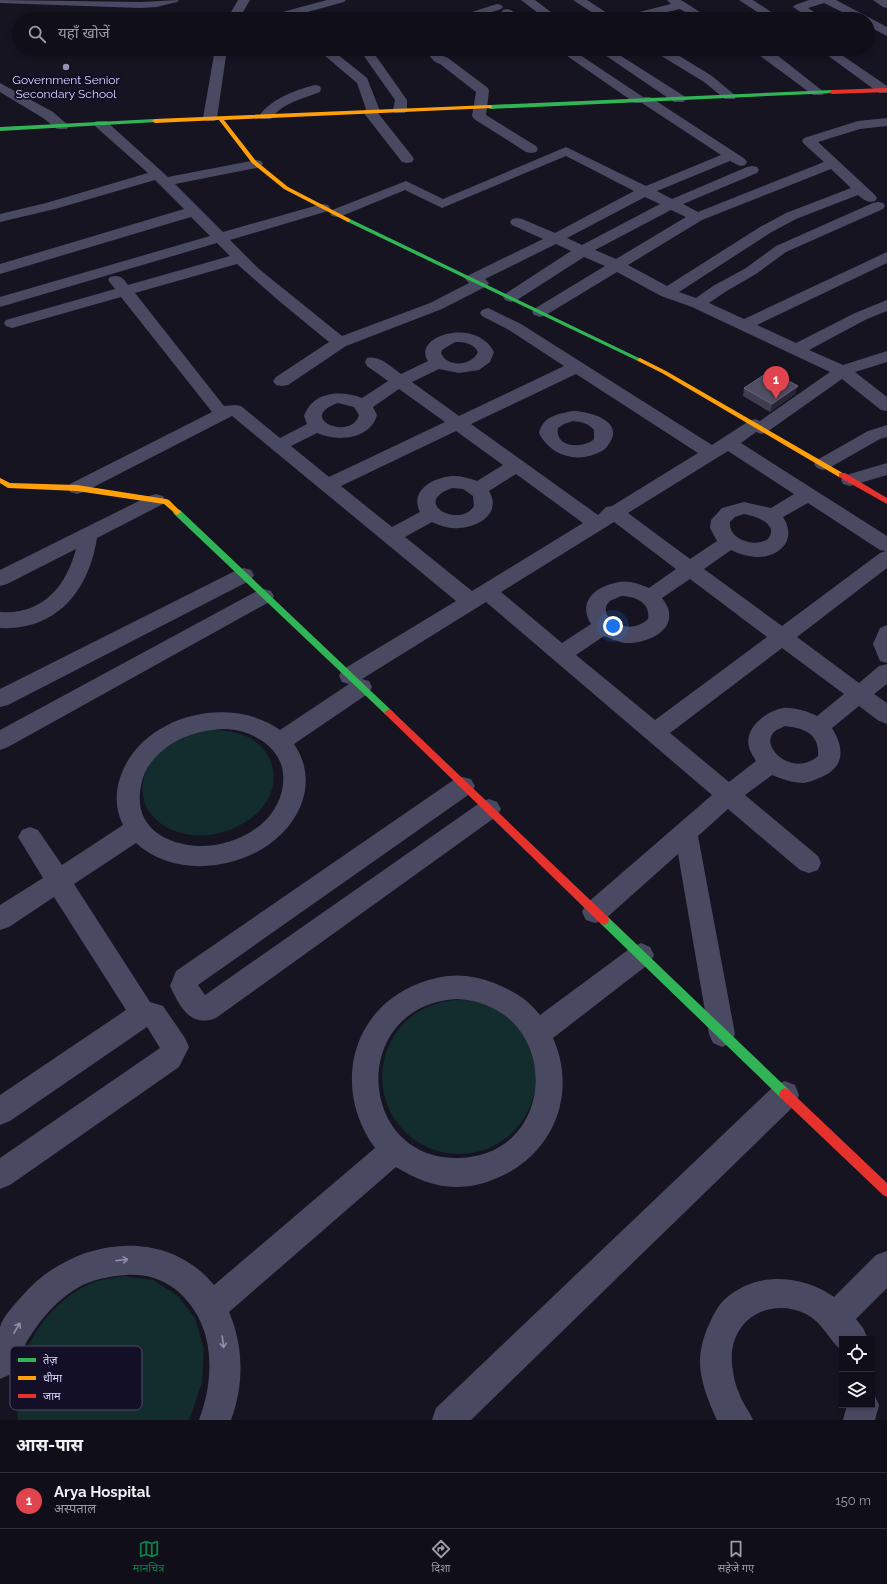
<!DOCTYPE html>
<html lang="hi">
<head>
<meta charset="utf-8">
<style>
	body { margin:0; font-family:Raleway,"Noto Sans Devanagari",sans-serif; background:#1e1d26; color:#f1f3f6 }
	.controls { position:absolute; right:12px; bottom:12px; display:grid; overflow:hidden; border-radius:0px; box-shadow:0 2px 6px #0003 }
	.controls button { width:36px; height:36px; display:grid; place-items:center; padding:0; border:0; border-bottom:1px solid #302f38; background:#100f19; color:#f1f3f6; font:20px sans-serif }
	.you { position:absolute; left:613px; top:626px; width:14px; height:14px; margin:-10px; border:3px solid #fff; border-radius:50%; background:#1a73e8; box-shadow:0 0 0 6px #1a73e833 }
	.badge { display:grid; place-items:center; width:26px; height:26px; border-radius:50%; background:#0b8043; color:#fff; font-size:13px; font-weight:700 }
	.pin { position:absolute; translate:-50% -33px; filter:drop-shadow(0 1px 2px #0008) }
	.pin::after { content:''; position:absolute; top:21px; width:14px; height:12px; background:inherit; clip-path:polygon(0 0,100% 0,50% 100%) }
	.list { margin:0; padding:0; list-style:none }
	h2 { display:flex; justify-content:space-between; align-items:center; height:52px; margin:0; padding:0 16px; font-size:17px }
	h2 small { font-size:13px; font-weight:400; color:#9c9ca2 }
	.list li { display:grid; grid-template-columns:26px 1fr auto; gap:12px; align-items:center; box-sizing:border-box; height:56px; padding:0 16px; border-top:1px solid #302f38 }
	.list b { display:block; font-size:15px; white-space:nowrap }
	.list p { margin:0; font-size:13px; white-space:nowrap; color:#9c9ca2 }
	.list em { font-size:13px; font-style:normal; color:#9c9ca2 }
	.icon { flex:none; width:22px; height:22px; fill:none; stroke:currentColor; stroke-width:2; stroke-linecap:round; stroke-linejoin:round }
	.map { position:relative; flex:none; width:887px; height:1420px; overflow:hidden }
	.search { position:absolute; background:#100f19; box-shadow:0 2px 6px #0003; left:12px; right:12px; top:12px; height:44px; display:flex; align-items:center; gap:10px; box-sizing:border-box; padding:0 14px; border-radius:22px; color:#9c9ca2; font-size:15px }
	.sheet { height:108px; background:#100f19 }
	nav { display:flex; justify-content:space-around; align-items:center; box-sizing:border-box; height:56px; border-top:1px solid #302f38; background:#100f19; font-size:11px; color:#9c9ca2 }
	nav a { display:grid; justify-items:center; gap:2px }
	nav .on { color:#0b8043 }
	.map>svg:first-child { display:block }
</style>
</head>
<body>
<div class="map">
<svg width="887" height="1420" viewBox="0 0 887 1420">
	<rect width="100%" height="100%" fill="#161421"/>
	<path fill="#132c2d" d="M 204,730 C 218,730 232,730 246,736 C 279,751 283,792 255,815 C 242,826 226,833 209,835 C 196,836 182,835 170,829 C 134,811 135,774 163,748 C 174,738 190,734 204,730 Z
		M382 1077a77 77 0 1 1 154 0a77 77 0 1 1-154 0Z
		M 124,1276 L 153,1280 L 177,1295 L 195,1318 L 204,1349 L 202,1383 L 189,1420 L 18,1420 C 17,1409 16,1397 17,1386 C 21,1343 53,1298 94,1282 C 103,1279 115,1278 124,1276 Z"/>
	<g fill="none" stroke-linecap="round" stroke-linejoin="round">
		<path fill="#4a4962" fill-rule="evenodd" d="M 0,0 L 141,2 L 179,0 L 177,2 L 156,7 L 141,8 L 0,3 Z
			M 238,0 L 250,0 L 239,19 L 227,19 Z
			M 327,0 L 346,0 L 344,2 L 282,19 L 262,19 L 264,17 Z
			M 521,0 L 535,0 L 560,19 L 546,19 Z
			M 573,0 L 587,0 L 616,19 L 602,19 Z
			M 667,0 L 681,0 L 711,19 L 697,19 L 680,9 L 638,19 L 617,19 L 619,17 L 671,4 Z
			M 739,0 L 753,0 L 782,19 L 768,19 Z
			M 809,0 L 836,0 L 887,27 L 887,36 L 868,26 L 868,19 L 856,19 L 824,3 L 808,8 L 825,19 L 811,19 L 793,7 L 795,5 Z
			M 873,0 L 887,0 L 887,8 L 883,7 Z
			M 497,4 L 501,5 L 503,7 L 501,9 L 472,19 L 454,19 L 456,17 Z
			M 507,9 L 511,10 L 523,19 L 509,19 L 501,12 L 503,10 Z
			M 215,49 L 227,49 L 217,118 L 215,121 L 205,121 L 203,118 Z
			M 317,49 L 331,49 L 367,78 L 380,111 L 378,113 L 412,156 L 414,159 L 412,162 L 407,163 L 402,162 L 363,112 L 366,109 L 357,83 Z
			M 359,49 L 371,49 L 407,100 L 407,110 L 405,113 L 395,113 L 393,110 L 395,100 Z
			M 423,49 L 436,49 L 443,56 L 448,58 L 488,88 L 489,91 L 486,115 L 536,146 L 538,149 L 536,152 L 531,153 L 526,152 L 474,119 L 472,116 L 476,92 L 440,64 L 435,62 Z
			M 557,49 L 571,49 L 643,97 L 650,97 L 745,159 L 747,162 L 745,165 L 740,166 L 730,161 L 657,191 L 672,199 L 747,167 L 752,166 L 757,167 L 759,170 L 757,173 L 683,204 L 698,212 L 824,162 L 804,144 L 802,141 L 804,138 L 858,121 L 887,118 L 887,126 L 860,129 L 818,142 L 875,195 L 877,198 L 875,201 C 867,203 864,200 858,195 L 796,219 L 770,233 L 679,292 L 696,298 L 713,286 L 746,268 L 776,246 L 873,203 L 878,202 L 883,203 L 885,206 L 883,209 L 786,252 L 756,274 L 725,292 L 709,303 L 744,319 L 887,252 L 887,263 L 757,325 L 796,343 L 855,313 L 887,300 L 887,311 L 867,319 L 809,350 L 843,365 L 887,351 L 887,362 L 855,372 L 887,397 L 887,411 L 881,410 L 842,379 L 767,432 L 761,434 L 756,432 L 741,443 L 887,536 L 887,568 L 797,637 L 859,683 L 879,666 L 887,664 L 887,684 L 874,694 L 887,703 L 887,724 L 879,721 L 859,706 L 832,728 C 845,749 845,768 819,778 C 815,780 809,782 804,783 C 793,783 782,779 772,775 L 745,795 L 818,856 L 821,863 L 818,870 L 809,873 L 800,870 L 728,809 L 698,836 L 735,1034 L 731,1043 L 722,1047 L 713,1043 L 709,1034 L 678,854 L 604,920 L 595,923 L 586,920 L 582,912 L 586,904 L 712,795 L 486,602 L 362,679 L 369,681 L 372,687 L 369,693 L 294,744 C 307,763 309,784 301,805 C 277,865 183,887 136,843 L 74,884 L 150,1002 L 163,1006 L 185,1038 L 189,1047 L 179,1067 L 10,1185 L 0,1189 L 0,1158 L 160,1048 L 147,1027 L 10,1121 L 0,1125 L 0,1095 L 126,1010 L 54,897 L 9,927 L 0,930 L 0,905 L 43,878 L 18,837 L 22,830 L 30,827 L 38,830 L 62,865 L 123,825 C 114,807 115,788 123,770 C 148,714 231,695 280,730 L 349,684 L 342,682 L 339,676 L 342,670 L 456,601 L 232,416 L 84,492 L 77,494 L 70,492 L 68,488 L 70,484 L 212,412 L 121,297 L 12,328 L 6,326 L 4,323 L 6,320 L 115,289 L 108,280 L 110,277 C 120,274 123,278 128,285 L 230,256 L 217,243 L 0,307 L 0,297 L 210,236 L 191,217 L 0,274 L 0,264 L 184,209 L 155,180 L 55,209 L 0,222 L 0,214 L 46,203 L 148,173 L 96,127 L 94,124 L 96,121 L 106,121 L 168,177 L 256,160 L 261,161 L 263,164 L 261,167 L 175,184 L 223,232 L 318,205 L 323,204 L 328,205 L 330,208 L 328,211 L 230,240 L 259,269 L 342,336 L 430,303 L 469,283 L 465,279 L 467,276 L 543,239 L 512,225 L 510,222 L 512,219 L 517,218 L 522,219 L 555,233 L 634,191 L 566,156 L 442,208 L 405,190 L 342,216 L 337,217 L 332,216 L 330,213 L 332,210 L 406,181 L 443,199 L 566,147 L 646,186 L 721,155 L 642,103 L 635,103 ZM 831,169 L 851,188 L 786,213 L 760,227 L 667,286 L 628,265 L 702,220 ZM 645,197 L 660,204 L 582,245 L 567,238 ZM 671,210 L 686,217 L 616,259 L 595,250 ZM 556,244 L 571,251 L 505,294 L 503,297 L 505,300 L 511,302 L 517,300 L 584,257 L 605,266 L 534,309 L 532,312 L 534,315 L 540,317 L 546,315 L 617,272 L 661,296 L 692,307 L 830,372 L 760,421 L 755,419 L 749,421 L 712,445 L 521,324 L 488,308 L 482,310 L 480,313 L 482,316 L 509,330 L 564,366 L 459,416 L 412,382 L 439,369 L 459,373 L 479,370 L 490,362 L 494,352 C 476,316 411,336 428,361 L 401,374 C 391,367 380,355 367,358 L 365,362 L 367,366 L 388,381 L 362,398 C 341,390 313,391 304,416 L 307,424 L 280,438 L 241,406 L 235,405 L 224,406 L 135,293 L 237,264 L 279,301 L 329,342 L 276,377 L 273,381 L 276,385 L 282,386 L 288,385 L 346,346 L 442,309 L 487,286 L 489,283 L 485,279 ZM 455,342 C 465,342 473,343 478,352 C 472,366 447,368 441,353 L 442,350 ZM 576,374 L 698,453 L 612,506 L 606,507 L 598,515 L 471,424 ZM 399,389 L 445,422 L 329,477 L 291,446 L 317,433 C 337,442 370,440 377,415 L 373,407 ZM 338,403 L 354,407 L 359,415 C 351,442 295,418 338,403 ZM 456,431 L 503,465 L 477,481 C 470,478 461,476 453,476 C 434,477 409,490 420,512 L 392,527 L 341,486 ZM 728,451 L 794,494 L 771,508 L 744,502 L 722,508 L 711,520 L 710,528 L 717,541 L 690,559 L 628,513 ZM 516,474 L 583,523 L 472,591 L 405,537 L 432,522 C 441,526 450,529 459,528 C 479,527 502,513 489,491 ZM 452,488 L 463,489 L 473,496 L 474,506 C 460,529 410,503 452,488 ZM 808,503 L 880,550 L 886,551 L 880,553 L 782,626 L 704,569 L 731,550 C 739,554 747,556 755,557 C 779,558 798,540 783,517 ZM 744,514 C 755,516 780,524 768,539 C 755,548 728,540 730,522 L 735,517 ZM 614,522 L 676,569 L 649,588 C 640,584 628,580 619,582 C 596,586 577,601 591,624 L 562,643 L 501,592 ZM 690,579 L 767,637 L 655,720 L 576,655 L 604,636 C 610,638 618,642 625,643 C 642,644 672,634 669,613 C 669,607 665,603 662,598 ZM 621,596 C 635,596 651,603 648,619 C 627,639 594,615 610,601 C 613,599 618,598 621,596 ZM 782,648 L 844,694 L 817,716 C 807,711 793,707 783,708 C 766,711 744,728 749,747 C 750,752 754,757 756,761 L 729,782 L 670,733 ZM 785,726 C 804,728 820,734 818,756 C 793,778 759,747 774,732 C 777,729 782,728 785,726 ZM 227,729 C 241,730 252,734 264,742 C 278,753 285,766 283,784 C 279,824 236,847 198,846 C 163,844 133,825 141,786 C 143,775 147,767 154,759 C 172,738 200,729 227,729 Z
			M 596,49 L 610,49 L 684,96 L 685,99 L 684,102 L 674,102 Z
			M 653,49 L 668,49 L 712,76 L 736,96 L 735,99 L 725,99 L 704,82 L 655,52 Z
			M 751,49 L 766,49 L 777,55 L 824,92 L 823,95 L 813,95 Z
			M 819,49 L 833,49 L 887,86 L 887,93 L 879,93 Z
			M 0,83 L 53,112 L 69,126 L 67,129 L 57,129 L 43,118 L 0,92 Z
			M 315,85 L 320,86 L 321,89 L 320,92 C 302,99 282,103 271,119 L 261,119 L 259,116 C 271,99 295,90 315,85 Z
			M 573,411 C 587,411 624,420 610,442 C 608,445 606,449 602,451 C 579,464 551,457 539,433 C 543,416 558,414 573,411 ZM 573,421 C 582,422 588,423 594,430 L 594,439 C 584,449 554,448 558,428 L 564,424 Z
			M 887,425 L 887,437 L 880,439 L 829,468 L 823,470 L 817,468 L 814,464 L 817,460 L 868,431 Z
			M 887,463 L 887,475 L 850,486 L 843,484 L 841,480 L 843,476 Z
			M 156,494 L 163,496 L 165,500 L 163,504 L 97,538 C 89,590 57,631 0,628 L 0,612 C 42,615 66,587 76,549 L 7,584 L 0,586 L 0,570 L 149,496 Z
			M 244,568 L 251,570 L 254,575 L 251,580 L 8,705 L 0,707 L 0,689 L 237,570 Z
			M 264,589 L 271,591 L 274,596 L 271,601 L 8,747 L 0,750 L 0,730 L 257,591 Z
			M 887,625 L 887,663 L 880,661 L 873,644 L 880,628 Z
			M 463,777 L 471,779 L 475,786 L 471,793 L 198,985 L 205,995 L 481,802 L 489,799 L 497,802 L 501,809 L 497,816 L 216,1018 C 190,1028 180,1007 170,986 L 176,971 L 455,779 Z
			M 641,943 L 650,947 L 654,955 L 650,963 L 553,1038 C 578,1094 553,1155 497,1178 C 484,1184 470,1187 456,1187 C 434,1187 414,1178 396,1167 L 229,1312 C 244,1347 244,1385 231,1420 L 199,1420 C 216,1375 215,1321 175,1289 C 160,1278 144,1274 126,1275 C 111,1276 93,1279 79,1287 C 46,1306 25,1340 11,1374 L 0,1379 C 0,1368 0,1336 0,1327 C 3,1316 15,1304 23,1295 C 71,1239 164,1224 214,1285 L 375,1148 C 332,1089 350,1009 420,983 C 445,973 469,973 494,983 C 512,990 528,999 540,1015 L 632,947 ZM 457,999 C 563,1005 560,1156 459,1158 C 356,1161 348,1005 457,999 Z
			M 785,1081 L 795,1085 L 799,1095 L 795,1105 L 471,1420 L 432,1420 L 436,1408 L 775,1085 Z
			M 887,1251 L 887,1288 L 856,1319 L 863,1328 L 868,1339 L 842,1339 L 842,1351 C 829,1340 822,1322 806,1314 C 768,1296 728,1321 732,1364 C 733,1373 735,1385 739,1393 C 742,1403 749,1410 753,1420 L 717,1420 C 709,1403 700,1381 700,1362 C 700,1350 703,1339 707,1329 C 712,1318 716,1308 724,1300 C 754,1271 802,1274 834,1297 L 876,1255 Z
			M 872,1393 L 874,1394 L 879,1405 L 875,1420 L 843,1420 L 847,1405 L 872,1405 Z"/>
		<path fill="#30b455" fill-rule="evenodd" d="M 832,90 L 835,92 L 834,93 L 490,109 L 487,107 L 490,105 Z
			M 155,119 L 157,120 L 157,122 L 0,131 L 0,127 Z
			M 346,219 L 350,219 L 643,360 L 642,361 L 638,361 L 346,221 Z
			M 177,509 L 180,510 L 392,711 L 394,713 L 392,715 L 386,715 L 174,514 L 173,512 Z
			M 604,915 L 608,917 L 789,1090 L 791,1094 L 789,1098 L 785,1100 L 781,1098 L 600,923 L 599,920 L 600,917 Z"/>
		<path fill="#ff9f0a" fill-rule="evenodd" d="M 490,105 L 492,106 L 492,108 L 224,120 L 256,161 L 288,187 L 350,219 L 350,221 L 348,222 L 284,189 L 252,163 L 219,120 L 155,123 L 152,121 L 155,119 Z
			M 640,358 L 666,371 L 846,475 L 842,477 L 839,477 L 662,373 L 638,361 L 638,359 Z
			M 0,478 L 10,483 L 77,485 L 166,499 L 169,500 L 181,512 L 177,515 L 164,504 L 77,491 L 8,488 L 0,483 Z"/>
		<path fill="#e5322d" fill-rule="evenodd" d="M 887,88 L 887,92 L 832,94 L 829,92 L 832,90 Z
			M 839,473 L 845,473 L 887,498 L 887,504 L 839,477 Z
			M 389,709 L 392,711 L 608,917 L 609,920 L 608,923 L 604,925 L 600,923 L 386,715 L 384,713 L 386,711 Z
			M 785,1088 L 789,1090 L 887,1183 L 887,1197 L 883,1195 L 781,1098 L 779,1094 L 781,1090 Z"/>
	</g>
	<path fill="#403d50" d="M 744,388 L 795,394 L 770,412 L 743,396 Z"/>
	<path fill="#282635" d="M 798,386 L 795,394 L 770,412 L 772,404 Z"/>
	<path fill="#504e63" stroke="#66637b" d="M 770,371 L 798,386 L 772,404 L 744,388 Z"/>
	<defs><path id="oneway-shaft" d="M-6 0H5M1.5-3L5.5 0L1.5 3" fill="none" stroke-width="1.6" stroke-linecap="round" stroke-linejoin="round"/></defs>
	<g stroke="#928eb0">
		<use href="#oneway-shaft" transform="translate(122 1260) rotate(-6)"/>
		<use href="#oneway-shaft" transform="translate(17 1328) rotate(-59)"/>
		<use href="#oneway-shaft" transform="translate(223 1342) rotate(82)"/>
	</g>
	<circle fill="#9591b1" stroke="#130f26" stroke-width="1.5" cx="66" cy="67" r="4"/>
	<g text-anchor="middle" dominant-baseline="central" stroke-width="4" stroke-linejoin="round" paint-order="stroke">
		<g font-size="12" fill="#d9d4ff" stroke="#130f26">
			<text x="66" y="80">Government Senior<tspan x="66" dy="14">Secondary School</tspan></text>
		</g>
	</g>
	<rect x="10" y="1346" width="132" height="64" rx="6" fill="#130f26" stroke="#4e4a67" stroke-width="1"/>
	<rect x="18" y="1358" width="18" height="4" fill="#30b455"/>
	<rect x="18" y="1376" width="18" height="4" fill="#ff9f0a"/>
	<rect x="18" y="1394" width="18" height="4" fill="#e5322d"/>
	<g font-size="11" fill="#d9d4ff">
		<text x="43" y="1364">तेज़</text>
		<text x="43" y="1382">धीमा</text>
		<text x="43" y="1400">जाम</text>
	</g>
</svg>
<div class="controls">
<button><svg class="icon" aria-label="locate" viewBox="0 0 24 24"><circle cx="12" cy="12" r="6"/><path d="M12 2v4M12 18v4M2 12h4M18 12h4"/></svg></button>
<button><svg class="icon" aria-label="layers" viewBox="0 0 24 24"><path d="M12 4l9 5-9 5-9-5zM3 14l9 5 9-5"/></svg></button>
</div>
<div class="you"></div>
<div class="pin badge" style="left:776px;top:399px;background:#e0444e">1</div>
<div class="search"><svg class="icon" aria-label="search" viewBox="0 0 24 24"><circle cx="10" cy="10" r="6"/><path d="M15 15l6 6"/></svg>यहाँ खोजें</div>
</div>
<section class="sheet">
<h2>आस-पास<small></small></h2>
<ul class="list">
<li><span class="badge" style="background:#e0444e">1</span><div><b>Arya Hospital</b><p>अस्पताल</p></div><em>150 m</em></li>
</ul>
</section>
<nav>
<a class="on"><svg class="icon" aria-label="map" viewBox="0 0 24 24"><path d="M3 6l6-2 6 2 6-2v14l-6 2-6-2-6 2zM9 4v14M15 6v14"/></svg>मानचित्र</a>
<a><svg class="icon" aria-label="directions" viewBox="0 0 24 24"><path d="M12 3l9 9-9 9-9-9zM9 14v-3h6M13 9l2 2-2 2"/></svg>दिशा</a>
<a><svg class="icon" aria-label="saved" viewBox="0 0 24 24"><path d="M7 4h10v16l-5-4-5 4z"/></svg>सहेजे गए</a>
</nav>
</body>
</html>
